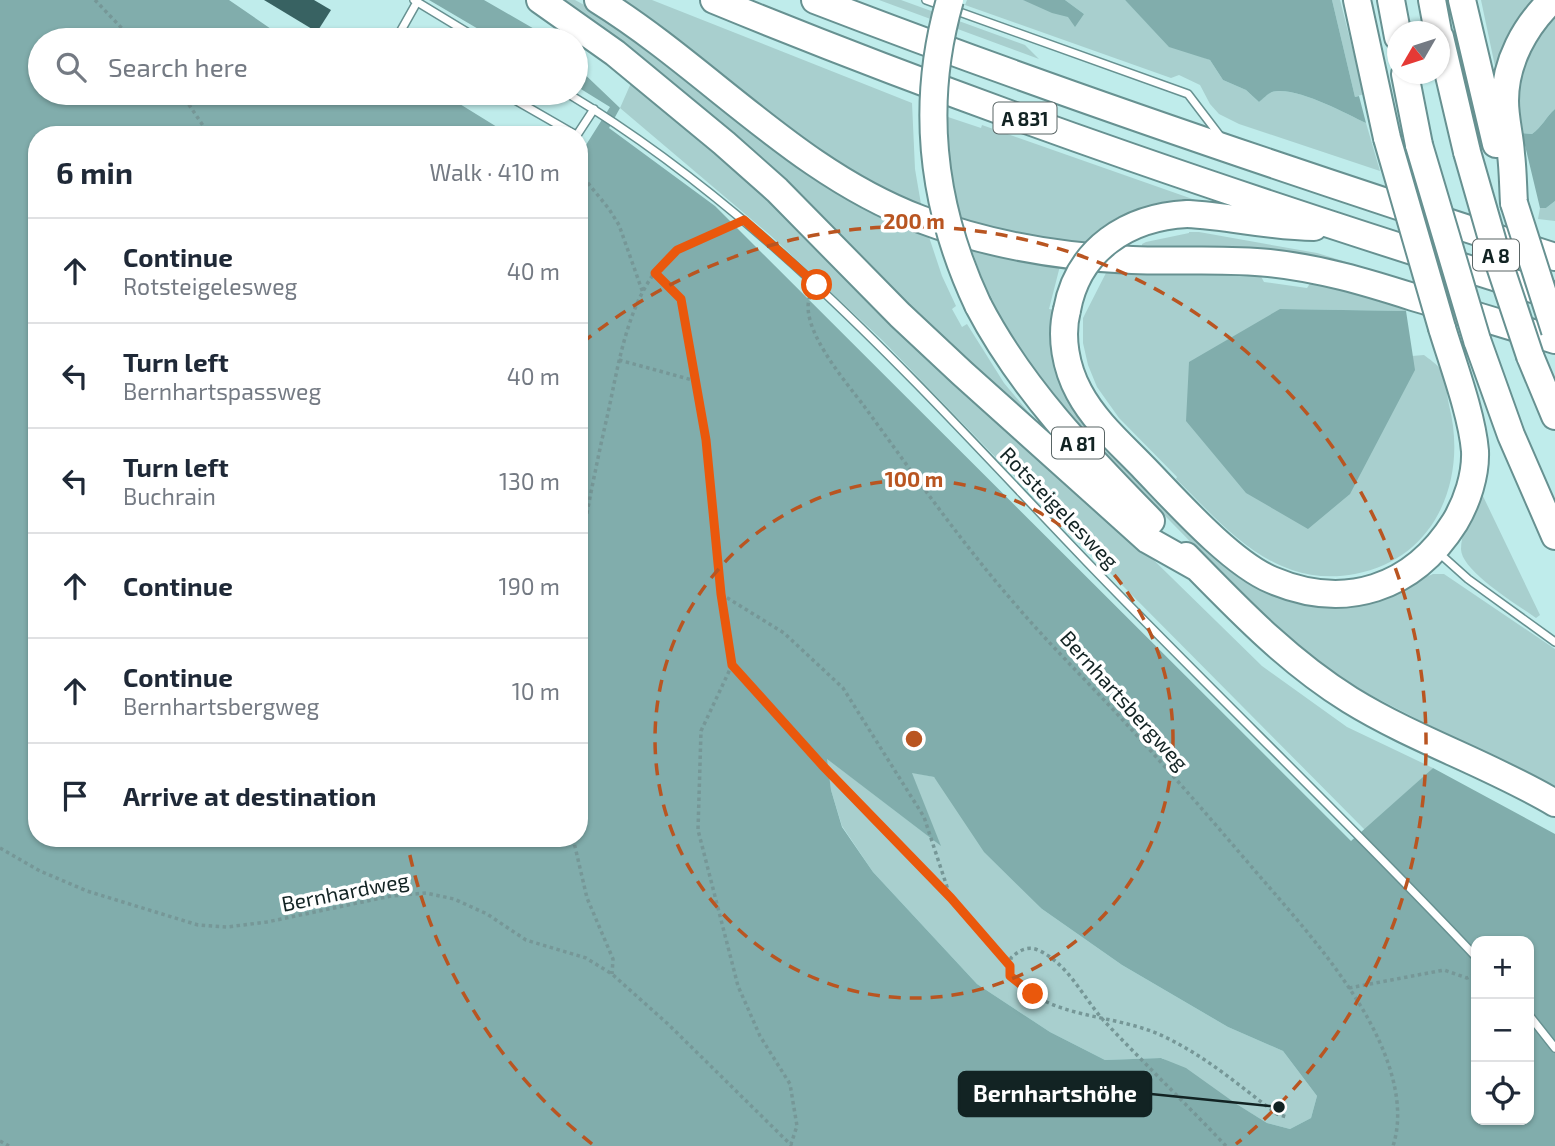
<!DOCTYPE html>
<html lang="en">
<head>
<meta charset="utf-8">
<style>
	body { margin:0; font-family:"Exo 2",sans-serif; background:#f2f2f3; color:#1f2937 }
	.controls { position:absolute; right:21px; bottom:21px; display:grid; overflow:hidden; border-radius:14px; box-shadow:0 2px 5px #0004 }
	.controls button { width:63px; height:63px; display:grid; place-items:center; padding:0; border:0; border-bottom:2px solid #e0e1e3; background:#fff; color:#1f2937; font:35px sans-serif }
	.compass { position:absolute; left:1387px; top:21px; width:63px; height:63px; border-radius:50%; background:#fff; box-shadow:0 2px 5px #0004; rotate:231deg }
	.stop { position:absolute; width:21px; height:21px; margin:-16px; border:5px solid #ea580c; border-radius:50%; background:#fff }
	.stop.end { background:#ea580c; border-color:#fff; box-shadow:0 2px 7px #0008 }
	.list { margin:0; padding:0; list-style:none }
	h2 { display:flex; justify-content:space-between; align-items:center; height:91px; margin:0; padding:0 28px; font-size:30px }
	h2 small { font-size:23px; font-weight:400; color:#747a83 }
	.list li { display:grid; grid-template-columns:46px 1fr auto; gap:21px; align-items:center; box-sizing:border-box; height:105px; padding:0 28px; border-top:2px solid #e0e1e3 }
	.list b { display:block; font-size:26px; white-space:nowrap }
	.list p { margin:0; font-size:23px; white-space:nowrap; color:#747a83 }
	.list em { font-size:23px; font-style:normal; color:#747a83 }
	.icon { flex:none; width:38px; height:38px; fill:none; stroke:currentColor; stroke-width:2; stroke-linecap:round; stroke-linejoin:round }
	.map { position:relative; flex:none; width:1555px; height:1146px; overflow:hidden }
	.search { position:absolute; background:#fff; box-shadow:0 2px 5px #0004; left:28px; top:28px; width:560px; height:77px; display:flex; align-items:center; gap:18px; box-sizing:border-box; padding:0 24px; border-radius:38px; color:#747a83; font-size:26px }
	.panel { position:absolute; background:#fff; box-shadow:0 2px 5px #0004; left:28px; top:126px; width:560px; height:721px; border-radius:28px }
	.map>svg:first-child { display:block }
</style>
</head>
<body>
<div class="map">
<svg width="1555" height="1146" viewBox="0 0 1555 1146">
	<rect width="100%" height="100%" fill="#bfeceb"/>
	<path fill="#a8cfce" d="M 554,0 L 575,0 L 601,14 L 928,234 L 942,276 L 956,306 L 952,309 L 962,327 L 967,324 L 1004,383 L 1040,426 Z
		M 616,0 L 652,0 L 912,103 L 915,169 L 922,210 L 828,161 Z
		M 879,0 L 901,0 L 1025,45 L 1039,59 Z
		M 967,0 C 984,0 1007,0 1024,0 C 1050,7 1054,19 1084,14 L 1065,0 L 1125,0 L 1150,26 L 1192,53 L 1210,60 L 1223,80 L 1246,90 L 1259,102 C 1263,98 1267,94 1272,92 C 1294,85 1345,113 1366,123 L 1380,171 L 1239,124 L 1219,114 L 1210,104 L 1200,85 L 1179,75 L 1171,78 L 965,5 Z
		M 1332,0 L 1340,0 L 1364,94 L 1355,97 Z
		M 1481,0 L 1538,0 L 1496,71 Z
		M 1555,14 L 1555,109 C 1546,117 1542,127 1532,134 L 1516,132 C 1516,83 1525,53 1555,14 Z
		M 631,83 L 721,155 L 1126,533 L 1262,666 L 1347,727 L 1433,768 L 1365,830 L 1003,465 L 882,340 L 770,235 L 620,108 Z
		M 948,117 L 981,128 L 982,125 L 1201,202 C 1156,201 1113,209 1081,247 L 1017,237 L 961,220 L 950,164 Z
		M 1555,201 L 1555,221 L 1538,219 L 1540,208 L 1546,208 Z
		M 1189,232 L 1199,232 L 1317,253 L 1399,278 L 1398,281 L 1143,253 L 1142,244 L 1146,242 L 1189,233 Z
		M 971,248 L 1060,266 L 1049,309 L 1054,310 L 1054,358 L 1262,588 L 1415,582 L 1433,574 L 1444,574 L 1555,649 L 1555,790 L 1353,686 C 1285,641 1229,581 1172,523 C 1111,460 1045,396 1001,320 C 990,302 979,270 971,248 Z
		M 1108,269 L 1257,269 L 1264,282 L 1307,288 L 1315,276 L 1405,305 L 1406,311 L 1280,309 L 1414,370 L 1412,356 L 1424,355 C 1429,359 1437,364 1440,369 C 1446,379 1447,395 1449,405 C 1468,479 1436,559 1355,574 C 1334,578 1312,577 1292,570 C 1245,554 1211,513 1176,479 L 1177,477 L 1119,418 L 1097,387 L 1088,365 L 1083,343 L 1083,318 Z
		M 1481,492 L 1540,615 L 1536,618 C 1518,605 1461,571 1461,549 C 1461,530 1475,509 1481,492 Z
		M 826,758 L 940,845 L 911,772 L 934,777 L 1042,909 L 1122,965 L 1228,1027 L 1283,1051 L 1317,1096 L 1311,1118 L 1290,1129 L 1267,1123 L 1162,1058 L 1105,1060 L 1050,1032 L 977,984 L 873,872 L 842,826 L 831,790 Z"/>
	<path fill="#81adac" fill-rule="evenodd" d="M 0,0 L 229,0 L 287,40 L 40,40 L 40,93 L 442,93 L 510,135 L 37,135 L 37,838 L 579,838 L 579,156 L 610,107 L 576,86 L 576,66 L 620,108 L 609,128 L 715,206 L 1351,841 L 1433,768 L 1555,834 L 1555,1146 L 0,1146 ZM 827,759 L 941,846 L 912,773 L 934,777 L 984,852 L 1042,909 L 1122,965 L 1228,1027 L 1283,1051 L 1317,1096 L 1311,1118 L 1290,1129 L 1267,1123 L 1235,1103 L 1186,1068 L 1161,1058 L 1105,1060 L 1050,1032 L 977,984 L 873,872 L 842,827 L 831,790 ZM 1476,941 L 1529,941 L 1529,1120 L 1476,1120 Z
		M 429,0 L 484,0 L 543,34 L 549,40 L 497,40 Z
		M 1023,0 L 1065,0 L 1084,14 L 1075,27 L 1068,17 L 1052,13 Z
		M 1125,0 L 1332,0 L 1355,97 L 1359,96 L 1366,123 C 1345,113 1294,85 1272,92 C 1267,94 1263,99 1259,102 L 1246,90 L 1223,80 L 1210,60 L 1169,47 Z
		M 1555,109 L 1555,201 L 1546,208 L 1540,208 L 1522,133 L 1532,134 C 1542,127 1546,117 1555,109 Z
		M 1280,309 L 1406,311 L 1415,370 L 1350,494 L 1308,529 L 1246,493 L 1186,421 L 1189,362 Z"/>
	<path fill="#386262" d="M 264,0 L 314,0 L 331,10 L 317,32 Z"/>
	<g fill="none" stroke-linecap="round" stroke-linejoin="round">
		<defs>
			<path id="service" d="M 414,0 L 480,40
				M 926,0 L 1188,94 L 1220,136
				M 411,40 L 399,34 L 417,2
				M 503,93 L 576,135
				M 567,93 C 769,214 925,393 1086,561 C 1214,694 1349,822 1476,957
				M 577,135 L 594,109
				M 1439,553 L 1468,579 L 1555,642
				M 1529,1015 L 1555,1048"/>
			<path id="motorway" d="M 540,0 L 615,53 L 724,143 L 777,190 L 900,315 L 962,373 L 1148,540 L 1196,567
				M 598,0 C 709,69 796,172 920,219 C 989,245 1059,257 1132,260 C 1178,262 1224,258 1269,263 C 1319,268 1366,282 1413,297 C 1460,311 1508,325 1555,340
				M 714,0 C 989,113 1272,208 1555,296
				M 815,0 C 1059,94 1306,177 1555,257
				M 1357,0 L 1387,138
				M 1391,0 L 1398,37
				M 1432,0 L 1438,32
				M 1462,0 L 1496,144
				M 1440,37 L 1467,152
				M 1405,74 L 1419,145
				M 1514,203 C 1513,187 1513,170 1511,154 C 1510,136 1505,119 1505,101 C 1505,62 1525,26 1552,0
				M 1187,214 C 1230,216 1271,227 1314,227
				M 978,305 C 1021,388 1086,455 1151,521
				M 1067,310 C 1060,337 1066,368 1079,392 C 1095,422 1122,445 1145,469 C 1176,501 1231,563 1272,580 C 1345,611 1413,589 1455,522 C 1467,502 1476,475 1475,451 C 1472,415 1453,364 1442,328
				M 1477,340 L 1511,435 L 1555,536
				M 1530,356 L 1555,416
				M 1186,556 C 1237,608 1287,661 1350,700 C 1415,740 1489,764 1555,803"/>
		</defs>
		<use href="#service" stroke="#679191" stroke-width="10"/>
		<use href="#motorway" stroke="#679191" stroke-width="30"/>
		<path stroke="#769797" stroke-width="3.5" stroke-dasharray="3.5 3.5" stroke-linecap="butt" d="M 95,0 L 133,40
			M 181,93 L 204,127 L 212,135
			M 579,172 L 609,209 L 619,225 L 643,293
			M 655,273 L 681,299 L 706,440 L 721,594 L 732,665 L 701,731 L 698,830 L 738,986 L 760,1036 L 790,1084 L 797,1126 L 791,1144
			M 810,296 C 798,327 846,382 864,406 C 913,473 960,541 1015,604 C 1048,643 1085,679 1120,717 C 1166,767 1211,819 1256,872 C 1295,917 1336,963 1366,1015 C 1387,1052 1407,1103 1393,1146
			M 619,360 L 696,381
			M 579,555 C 588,507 597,460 608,413 C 619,362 628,298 666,259 C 683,242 711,235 732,225
			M 721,594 L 784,633 L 843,688 L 924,817 L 950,896
			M 732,665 L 822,765 L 951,898 L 1010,966
			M 573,838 L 587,898 L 613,959 L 612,974
			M 0,848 L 40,871 L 87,891 L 198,925 L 227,927 L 267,922 L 391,896 L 426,893 L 454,899 L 487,914 L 526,940 L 586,958 L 612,974 L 669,1025 L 792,1146
			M 1349,988 L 1444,970 L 1467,978 L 1476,974
			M 0,1141 L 9,1146
			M 1226,1146 C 1186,1104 1145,1064 1105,1022 C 1084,999 1069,965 1040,951 C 1029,945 1019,950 1011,958 L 1011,976 C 1052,1022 1116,1012 1167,1038 C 1208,1058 1241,1087 1277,1114 L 1287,1117"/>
		<use href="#service" stroke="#fff" stroke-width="7"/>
		<use href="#motorway" stroke="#fff" stroke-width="26"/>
		<defs>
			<path id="motorway-bridge" d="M 950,0 C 920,104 932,207 978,305
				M 1387,138 L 1442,328
				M 1419,145 L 1477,340
				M 1467,152 L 1498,260 L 1530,356
				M 1514,203 L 1555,331
				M 1067,310 C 1078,249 1128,217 1187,214"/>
		</defs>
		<use href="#motorway-bridge" stroke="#679191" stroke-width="30" stroke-linecap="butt"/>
		<use href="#motorway-bridge" stroke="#fff" stroke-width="26"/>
	</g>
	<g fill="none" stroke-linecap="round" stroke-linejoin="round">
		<path stroke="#ea580c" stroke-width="9" d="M 817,285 L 744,220 L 677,250 L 655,273 L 681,299 L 706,440 L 721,594 L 732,665 L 822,765 L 951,898 L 1010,966 L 1010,976 L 1033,994"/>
	</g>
	<g fill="none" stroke="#b95521" stroke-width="3.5" stroke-dasharray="12 9">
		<circle cx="914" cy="739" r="259"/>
		<path d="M592 1144A517 517 0 0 1 407 842M582 343A517 517 0 1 1 1236 1144"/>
	</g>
	<g text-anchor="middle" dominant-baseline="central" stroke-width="7" stroke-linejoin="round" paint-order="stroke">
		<g fill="#fff" stroke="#596565" stroke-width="2">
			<rect x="993.5" y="102.5" width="63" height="31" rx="5"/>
			<rect x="1473" y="239.5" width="46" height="31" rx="5"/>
			<rect x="1052" y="427.5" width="52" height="31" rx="5"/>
		</g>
		<g font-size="19" font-weight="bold" fill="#122323">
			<text x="1025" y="118">A 831</text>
			<text x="1496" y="255">A 8</text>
			<text x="1078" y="443">A 81</text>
		</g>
		<g font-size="21" fill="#122323" stroke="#fff">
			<text transform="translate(1060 507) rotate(46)">Rotsteigelesweg</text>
			<text transform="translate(1125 700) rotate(48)">Bernhartsbergweg</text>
			<text transform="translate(345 891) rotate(-11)">Bernhardweg</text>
		</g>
	</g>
	<circle cx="914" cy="739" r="10" fill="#b95521" stroke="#fff" stroke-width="3.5"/>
	<g font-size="21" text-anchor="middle" font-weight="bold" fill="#b95521" stroke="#fff" stroke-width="7" stroke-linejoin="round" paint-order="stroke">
		<text x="914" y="229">200 m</text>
		<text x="914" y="487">100 m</text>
	</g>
	<path fill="none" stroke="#122323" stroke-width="2.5" d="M1279 1107L1151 1094"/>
	<circle fill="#122323" stroke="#fff" stroke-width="2.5" cx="1279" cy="1107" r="7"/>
	<rect fill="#122323" stroke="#122323" stroke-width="2.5" x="959" y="1072" width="192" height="44" rx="7"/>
	<g font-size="23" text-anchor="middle" font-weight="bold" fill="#fff">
		<text x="1055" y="1102">Bernhartshöhe</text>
	</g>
</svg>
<div class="controls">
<button>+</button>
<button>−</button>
<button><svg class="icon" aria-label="locate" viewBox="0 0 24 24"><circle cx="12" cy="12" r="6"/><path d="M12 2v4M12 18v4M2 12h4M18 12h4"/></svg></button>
</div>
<svg class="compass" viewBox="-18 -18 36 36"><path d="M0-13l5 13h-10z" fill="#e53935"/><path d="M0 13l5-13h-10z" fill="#747a83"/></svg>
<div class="stop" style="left:817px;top:285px"></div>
<div class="stop end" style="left:1033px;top:994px"></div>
<div class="search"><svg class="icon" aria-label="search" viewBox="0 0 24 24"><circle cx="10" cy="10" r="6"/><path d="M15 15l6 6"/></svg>Search here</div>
<section class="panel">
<h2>6 min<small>Walk · 410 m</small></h2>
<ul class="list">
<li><svg class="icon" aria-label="ahead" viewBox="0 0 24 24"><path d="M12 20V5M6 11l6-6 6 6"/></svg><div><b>Continue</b><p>Rotsteigelesweg</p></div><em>40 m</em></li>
<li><svg class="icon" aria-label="left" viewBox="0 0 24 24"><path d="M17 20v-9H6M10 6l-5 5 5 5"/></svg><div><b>Turn left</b><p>Bernhartspassweg</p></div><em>40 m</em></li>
<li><svg class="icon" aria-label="left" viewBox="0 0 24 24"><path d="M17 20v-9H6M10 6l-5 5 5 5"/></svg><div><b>Turn left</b><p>Buchrain</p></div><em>130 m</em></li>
<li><svg class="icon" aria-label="ahead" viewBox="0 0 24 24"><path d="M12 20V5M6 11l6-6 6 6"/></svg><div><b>Continue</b></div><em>190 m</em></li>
<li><svg class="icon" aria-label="ahead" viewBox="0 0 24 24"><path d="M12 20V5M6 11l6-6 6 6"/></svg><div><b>Continue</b><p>Bernhartsbergweg</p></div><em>10 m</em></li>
<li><svg class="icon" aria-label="arrive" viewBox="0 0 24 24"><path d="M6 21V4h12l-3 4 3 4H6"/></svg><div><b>Arrive at destination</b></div></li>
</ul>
</section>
</div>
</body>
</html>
